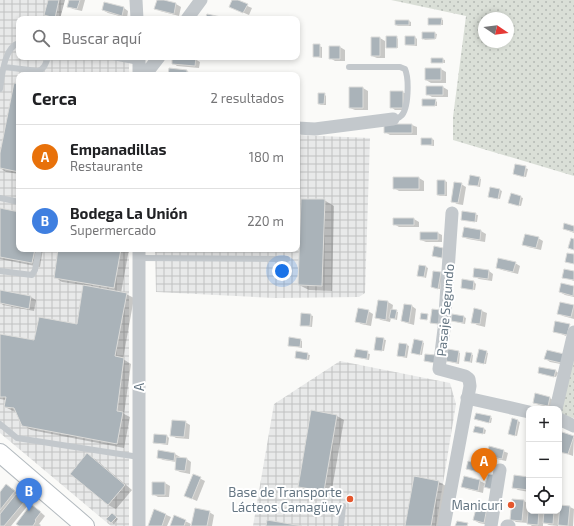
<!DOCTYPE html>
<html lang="es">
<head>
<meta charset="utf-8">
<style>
	body { margin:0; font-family:"Exo 2",sans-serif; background:#f2f2f2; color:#202124 }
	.controls { position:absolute; right:12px; bottom:12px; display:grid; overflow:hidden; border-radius:8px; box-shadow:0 2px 6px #0003 }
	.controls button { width:36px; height:36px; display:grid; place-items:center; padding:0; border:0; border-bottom:1px solid #e0e0e0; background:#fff; color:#202124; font:20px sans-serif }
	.compass { position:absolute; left:478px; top:12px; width:36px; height:36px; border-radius:50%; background:#fff; box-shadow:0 2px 6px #0003; rotate:103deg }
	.you { position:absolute; left:282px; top:271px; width:14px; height:14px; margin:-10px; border:3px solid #fff; border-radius:50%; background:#1a73e8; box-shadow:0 0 0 6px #1a73e833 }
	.badge { display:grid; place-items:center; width:26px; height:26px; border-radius:50%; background:#7c3aed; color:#fff; font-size:13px; font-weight:700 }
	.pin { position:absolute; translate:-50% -33px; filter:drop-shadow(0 1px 2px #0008) }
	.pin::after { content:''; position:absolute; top:21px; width:14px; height:12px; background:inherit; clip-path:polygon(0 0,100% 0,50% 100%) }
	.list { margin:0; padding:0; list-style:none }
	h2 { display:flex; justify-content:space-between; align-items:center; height:52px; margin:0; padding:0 16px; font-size:17px }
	h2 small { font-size:13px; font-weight:400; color:#757577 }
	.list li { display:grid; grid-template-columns:26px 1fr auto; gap:12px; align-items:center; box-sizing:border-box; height:64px; padding:0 16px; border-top:1px solid #e0e0e0 }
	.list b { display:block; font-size:15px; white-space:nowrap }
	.list p { margin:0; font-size:13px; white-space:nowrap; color:#757577 }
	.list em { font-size:13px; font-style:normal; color:#757577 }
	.icon { flex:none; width:22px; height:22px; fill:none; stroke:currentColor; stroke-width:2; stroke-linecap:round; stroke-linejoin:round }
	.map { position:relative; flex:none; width:574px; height:526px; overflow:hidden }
	.search { position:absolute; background:#fff; box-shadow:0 2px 6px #0003; left:16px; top:16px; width:284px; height:44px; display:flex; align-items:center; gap:10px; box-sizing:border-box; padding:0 14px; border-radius:8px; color:#757577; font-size:15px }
	.panel { position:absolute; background:#fff; box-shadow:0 2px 6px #0003; left:16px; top:72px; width:284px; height:180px; border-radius:8px }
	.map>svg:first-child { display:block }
</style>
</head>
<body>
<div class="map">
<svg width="574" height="526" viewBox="0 0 574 526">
	<defs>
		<pattern id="industrial-grid" width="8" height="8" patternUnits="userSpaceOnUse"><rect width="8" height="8" fill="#e8e9e9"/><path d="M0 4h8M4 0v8" fill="none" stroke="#c0c1c2"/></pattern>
		<pattern id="grass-dots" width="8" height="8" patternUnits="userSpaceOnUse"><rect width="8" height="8" fill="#dadfd7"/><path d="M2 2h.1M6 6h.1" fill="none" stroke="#b4b9b4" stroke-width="1.8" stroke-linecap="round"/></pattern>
	</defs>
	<rect width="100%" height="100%" fill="#fafaf8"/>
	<path fill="url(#industrial-grid)" d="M 0,0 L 65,0 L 60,19 L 19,19 L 19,57 L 129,57 L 129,75 L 19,75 L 19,249 L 129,249 L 129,526 L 111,526 L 0,433 Z
		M 297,135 L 370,138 L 365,293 L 359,297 L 275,298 L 156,292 L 155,249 L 297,249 Z
		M 340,361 L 450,383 L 456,404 L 436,526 L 253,526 L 274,404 Z"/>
	<path fill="url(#grass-dots)" fill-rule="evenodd" d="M 391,0 L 574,0 L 574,176 L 453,140 L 453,117 L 466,16 ZM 484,18 L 508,18 L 508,42 L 484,42 Z
		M 574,343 L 574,418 L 559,416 Z"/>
	<path fill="#0003" d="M 49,0 L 65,0 L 60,19 L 50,18 L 45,15 Z
		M 70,0 L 85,0 L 82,11 L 73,9 L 68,6 Z
		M 158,0 L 176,4 L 181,7 L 179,16 L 160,11 L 156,8 Z
		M 233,0 L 252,8 L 249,15 L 235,9 Z
		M 124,8 L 128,11 L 127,18 L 108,13 L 103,10 Z
		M 441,19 L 443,20 L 443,25 L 431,25 L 429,24 Z
		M 409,21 L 411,22 L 411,26 L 398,26 L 396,25 Z
		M 434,33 L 437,34 L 436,39 L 425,40 L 423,38 Z
		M 396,37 L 398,39 L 398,48 L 387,47 Z
		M 415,37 L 417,39 L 417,46 L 406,45 Z
		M 380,38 L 385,41 L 385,58 L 377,58 L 372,56 Z
		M 314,45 L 322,47 L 322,58 L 314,56 Z
		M 340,47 L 345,50 L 345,61 L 335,61 L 330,58 Z
		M 173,57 L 195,59 L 200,62 L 199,68 L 177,66 L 173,63 Z
		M 442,59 L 445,60 L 445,63 L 432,62 Z
		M 441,69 L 446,72 L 446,83 L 431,83 L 426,80 Z
		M 187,71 L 192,74 L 192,75 L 169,75 Z
		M 19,85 L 19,174 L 6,172 L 0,168 L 0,158 Z
		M 443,87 L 448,90 L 448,97 L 432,97 L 427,94 Z
		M 350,88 L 363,88 L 368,91 L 368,110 L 355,110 L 350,108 Z
		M 402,92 L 407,94 L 407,110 L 395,110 L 391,107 Z
		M 324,94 L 326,96 L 326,105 L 321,105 L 319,104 Z
		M 435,100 L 437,102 L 437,106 L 425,106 L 423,105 Z
		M 412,125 L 417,127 L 417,135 L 390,135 L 385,132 Z
		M 432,139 L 434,140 L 434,146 L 422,144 Z
		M 516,165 L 528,169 L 526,177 L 516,175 Z
		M 419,178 L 424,181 L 424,191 L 399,191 L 394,188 Z
		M 479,178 L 481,179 L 480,187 L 469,184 Z
		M 445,181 L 447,182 L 447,196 L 440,196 L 438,195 Z
		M 461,184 L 466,187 L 463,205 L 457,204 L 452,201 Z
		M 500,190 L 502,191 L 500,199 L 489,196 Z
		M 512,194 L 523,198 L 521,206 L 512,204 Z
		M 324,200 L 334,206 L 332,291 L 309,290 L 299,285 Z
		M 0,209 L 19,213 L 19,249 L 43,249 L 40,267 L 0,259 Z
		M 463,212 L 478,215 L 477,222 L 464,220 Z
		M 414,219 L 419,222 L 419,227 L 399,227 L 394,224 Z
		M 574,227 L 574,233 L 564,229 Z
		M 465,228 L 481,231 L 486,234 L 485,242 L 468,239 L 463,237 Z
		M 438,233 L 442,235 L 442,242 L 426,242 L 421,240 Z
		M 538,238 L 543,241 L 541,250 L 528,247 L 523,244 Z
		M 59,249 L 129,249 L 121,293 L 126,294 L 134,298 L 123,359 L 131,364 L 124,414 L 130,417 L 124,448 L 31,430 L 23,425 L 17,412 L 13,411 L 5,407 L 6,400 L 0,399 L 0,335 L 35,341 L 77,325 L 84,285 L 62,282 L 55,277 Z
		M 515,263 L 520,266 L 518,274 L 502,270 L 497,267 Z
		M 426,267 L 428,268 L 426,278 L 418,275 Z
		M 489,271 L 493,274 L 492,281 L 479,279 L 474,276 Z
		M 574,272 L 574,281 L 563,277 Z
		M 440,273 L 442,274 L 440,289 L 434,288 L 432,287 Z
		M 474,282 L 476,284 L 475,290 L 464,288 Z
		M 562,284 L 574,287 L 574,297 L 565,295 L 560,292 Z
		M 0,294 L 31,297 L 36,300 L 34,311 L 3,305 L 0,303 Z
		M 379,301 L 388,302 L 393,305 L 392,311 L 398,312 L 397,320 L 391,318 L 390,322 L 381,320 L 376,317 Z
		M 561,303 L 574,306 L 574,319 L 563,316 L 558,313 Z
		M 412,306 L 416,309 L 414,325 L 407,323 L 402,321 Z
		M 474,309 L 482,311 L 487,313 L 485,327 L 477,325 L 472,322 Z
		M 368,311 L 373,314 L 371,326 L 361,324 L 357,321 Z
		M 310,315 L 313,316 L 312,327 L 301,325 Z
		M 464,317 L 466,318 L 465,324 L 452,321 Z
		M 569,325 L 566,336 L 554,331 Z
		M 377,338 L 386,340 L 384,351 L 378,350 Z
		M 300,340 L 302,341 L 302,348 L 289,345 Z
		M 422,342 L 424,343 L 422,355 L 412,353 Z
		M 407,345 L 409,346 L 407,358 L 398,356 Z
		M 357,351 L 370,354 L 369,360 L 356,357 Z
		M 547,351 L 566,365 L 550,362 L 546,359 Z
		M 297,352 L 310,355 L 309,360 L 298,358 Z
		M 458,352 L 460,353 L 459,364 L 447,361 Z
		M 486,352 L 488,353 L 486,364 L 479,363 Z
		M 471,354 L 473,355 L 472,363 L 467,361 Z
		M 556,371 L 558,373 L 556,377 L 541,374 Z
		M 550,398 L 554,401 L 553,408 L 539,405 L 534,402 Z
		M 337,416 L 344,420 L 331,495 L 306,491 L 299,486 Z
		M 490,417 L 492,418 L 491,423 L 477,420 Z
		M 513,419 L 520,422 L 517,436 L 509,434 Z
		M 185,422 L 190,425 L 189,439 L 176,438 L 171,435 Z
		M 484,429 L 486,430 L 485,434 L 476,432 Z
		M 563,434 L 574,437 L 573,456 L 559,451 L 559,445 Z
		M 167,436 L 169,438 L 168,445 L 154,443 Z
		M 503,451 L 508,453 L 506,461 L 492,458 L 488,455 Z
		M 175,454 L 180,457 L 179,458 L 187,459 L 191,462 L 190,474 L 180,472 L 176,470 L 177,462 L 163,460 L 158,457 Z
		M 88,455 L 95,459 L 132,490 L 116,509 L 108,505 L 72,473 Z
		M 480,465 L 483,467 L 481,473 L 467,469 Z
		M 193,475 L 205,481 L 197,501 L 190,498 Z
		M 465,477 L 480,481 L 486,484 L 484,486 L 483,493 L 467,489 L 462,487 Z
		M 529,478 L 529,492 L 518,490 L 513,487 Z
		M 439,482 L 446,486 L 439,526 L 406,526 Z
		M 165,483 L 170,486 L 169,497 L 158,497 L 153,494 Z
		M 12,488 L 19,495 L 18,496 L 29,504 L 11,526 L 2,526 L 0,525 L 0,494 Z
		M 513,500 L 524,501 L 529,504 L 529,511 L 559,511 L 559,508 L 561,509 L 570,507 L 574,509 L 573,526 L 563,526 L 558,523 L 558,526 L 549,525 L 543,522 L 543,526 L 532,526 L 528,523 L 516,522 L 511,519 Z
		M 477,506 L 487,509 L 492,511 L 489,525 L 479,523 L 474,520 Z
		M 36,508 L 45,516 L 39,524 L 41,525 L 40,526 L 21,526 Z
		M 155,510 L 171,517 L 167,526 L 150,526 Z
		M 209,512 L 214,515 L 212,526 L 193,526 Z
		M 114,515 L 118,519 L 114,524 L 108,519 Z
		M 175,516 L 191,524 L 190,526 L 171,526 Z"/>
	<path fill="#aab3b9" stroke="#dcdcda" d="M 48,0 L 59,0 L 55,18 L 44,15 Z
		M 69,0 L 80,0 L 77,9 L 67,7 Z
		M 157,0 L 164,0 L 176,3 L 174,14 L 154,9 Z
		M 232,0 L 238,0 L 248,4 L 243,13 L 229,7 Z
		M 104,2 L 124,7 L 122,16 L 102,10 Z
		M 207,14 L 221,17 L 221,19 L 205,19 Z
		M 428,18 L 442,18 L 441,25 L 428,25 Z
		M 395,20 L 409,20 L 409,25 L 395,25 Z
		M 422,32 L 435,32 L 435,39 L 422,39 Z
		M 386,36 L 397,36 L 397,48 L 386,48 Z
		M 405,36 L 415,36 L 415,45 L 405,45 Z
		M 371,37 L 380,37 L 380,56 L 371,56 Z
		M 313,44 L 320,44 L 320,57 L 313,57 Z
		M 329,46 L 340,46 L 340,59 L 329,59 Z
		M 172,57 L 196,58 L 195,66 L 172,64 Z
		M 431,58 L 443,58 L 443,63 L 431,63 Z
		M 169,68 L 187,70 L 187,75 L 168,75 Z
		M 425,68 L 441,68 L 441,80 L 425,80 Z
		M 14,83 L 19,84 L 19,172 L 0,168 L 0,153 Z
		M 426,86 L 443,86 L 443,95 L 426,95 Z
		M 349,87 L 363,87 L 363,108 L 349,108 Z
		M 390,91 L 403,91 L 403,108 L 390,108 Z
		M 318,93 L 325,93 L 324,104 L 318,104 Z
		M 422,99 L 436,99 L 435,106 L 422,106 Z
		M 384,124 L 412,124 L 412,133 L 384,133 Z
		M 421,138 L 432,138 L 432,145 L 421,145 Z
		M 515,164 L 526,166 L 524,177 L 513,174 Z
		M 470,175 L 480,177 L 478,186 L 468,185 Z
		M 393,177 L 419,177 L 419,189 L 393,189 Z
		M 437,180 L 445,180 L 445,195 L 437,195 Z
		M 454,182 L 462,183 L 458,203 L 451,202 Z
		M 490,187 L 500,189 L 498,199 L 488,197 Z
		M 511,193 L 521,196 L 519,206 L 508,203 Z
		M 301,199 L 325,199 L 322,286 L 298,285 Z
		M 0,208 L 19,212 L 19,249 L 35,249 L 32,263 L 0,257 Z
		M 462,211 L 476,213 L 475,222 L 461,220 Z
		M 393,218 L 414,218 L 414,225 L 393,225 Z
		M 564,223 L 574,226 L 574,232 L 563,229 Z
		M 464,227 L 481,230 L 480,240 L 462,237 Z
		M 420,232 L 438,232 L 438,240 L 420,240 Z
		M 525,234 L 539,237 L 536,248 L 522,245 Z
		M 571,238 L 574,239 L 574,250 L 568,248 Z
		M 434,246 L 443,248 L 442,258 L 432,256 Z
		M 58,249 L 121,249 L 114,288 L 54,278 Z
		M 567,253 L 574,254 L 574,264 L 565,262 Z
		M 498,258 L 516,262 L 513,272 L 496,268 Z
		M 419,265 L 426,266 L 424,277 L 417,276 Z
		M 474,268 L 489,270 L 488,279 L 473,277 Z
		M 564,269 L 574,271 L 574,280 L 562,278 Z
		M 433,271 L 441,272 L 438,289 L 431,287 Z
		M 462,279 L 474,281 L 473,290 L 461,288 Z
		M 561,283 L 574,286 L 573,296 L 559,292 Z
		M 83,285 L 127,293 L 115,356 L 124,358 L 117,411 L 123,412 L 117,444 L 22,426 L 14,408 L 4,407 L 6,397 L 0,397 L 0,334 L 34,340 L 39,317 L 77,324 Z
		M 0,290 L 31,296 L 29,309 L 0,303 Z
		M 378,300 L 388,301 L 386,320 L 375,318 Z
		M 560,302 L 574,305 L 571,317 L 557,314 Z
		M 404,304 L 412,305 L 409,323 L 401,321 Z
		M 358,308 L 369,310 L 366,324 L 355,322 Z
		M 474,308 L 482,310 L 480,324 L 471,323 Z
		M 391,309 L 397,310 L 395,319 L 389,318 Z
		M 432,309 L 441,310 L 438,324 L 430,323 Z
		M 301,313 L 311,314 L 310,326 L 300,326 Z
		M 421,313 L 428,314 L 427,320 L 420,319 Z
		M 452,314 L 464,316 L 463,323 L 451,321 Z
		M 555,321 L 570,324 L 567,335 L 553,332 Z
		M 289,337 L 301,339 L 300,347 L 288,346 Z
		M 376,337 L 384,338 L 382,351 L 374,350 Z
		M 414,339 L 423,341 L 420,355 L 411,353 Z
		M 399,343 L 407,344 L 405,357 L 397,356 Z
		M 356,349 L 368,351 L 367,359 L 354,357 Z
		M 448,349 L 459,351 L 457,363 L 446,361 Z
		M 479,349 L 487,351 L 484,364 L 476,362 Z
		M 547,350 L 564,354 L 561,363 L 544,359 Z
		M 296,351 L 308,353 L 307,360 L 295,358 Z
		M 466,352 L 472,353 L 470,362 L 464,361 Z
		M 425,354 L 436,355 L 435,363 L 424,361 Z
		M 539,367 L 556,370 L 554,377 L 538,373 Z
		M 535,393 L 550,397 L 548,406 L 533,403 Z
		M 311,410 L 337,415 L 324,491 L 298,487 Z
		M 476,413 L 491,416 L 489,423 L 474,419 Z
		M 512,418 L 518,420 L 515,436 L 508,434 Z
		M 172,420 L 186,421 L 184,437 L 170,436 Z
		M 475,426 L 484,428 L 483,434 L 473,432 Z
		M 562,432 L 574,436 L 568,454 L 559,452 L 559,442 Z
		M 154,434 L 167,435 L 166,444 L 153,443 Z
		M 489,446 L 504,450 L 502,459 L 487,456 Z
		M 158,450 L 175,453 L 174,461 L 157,458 Z
		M 87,453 L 125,485 L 108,505 L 70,474 Z
		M 176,457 L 187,458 L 185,471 L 175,470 Z
		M 468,461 L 481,465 L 479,472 L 466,469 Z
		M 193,474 L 201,477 L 192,499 L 184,496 Z
		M 488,474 L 495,475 L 491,489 L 484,487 Z
		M 514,475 L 529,477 L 529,490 L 512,488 Z
		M 414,476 L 439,481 L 431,526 L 405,526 Z
		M 464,476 L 480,480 L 478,491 L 461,487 Z
		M 152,482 L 165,482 L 165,495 L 152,495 Z
		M 6,484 L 15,491 L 0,510 L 0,492 Z
		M 16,494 L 25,501 L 4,526 L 0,526 L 0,514 Z
		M 512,499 L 524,500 L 522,521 L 510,520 Z
		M 529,500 L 529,511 L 539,511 L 538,525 L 527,524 Z
		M 31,504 L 41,512 L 35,520 L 36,521 L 33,526 L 19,526 L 16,524 Z
		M 477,505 L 487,508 L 484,523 L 473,520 Z
		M 560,505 L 570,506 L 568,526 L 558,525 Z
		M 195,508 L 210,511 L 207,526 L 191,526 Z
		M 154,509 L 166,514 L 162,526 L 148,526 Z
		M 544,511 L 554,511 L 553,524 L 543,523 Z
		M 112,513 L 117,517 L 111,523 L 106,519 Z
		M 174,515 L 186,520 L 184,526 L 170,526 Z
		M 267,520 L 302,526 L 266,526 Z
		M 457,521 L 468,523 L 467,526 L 455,526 Z"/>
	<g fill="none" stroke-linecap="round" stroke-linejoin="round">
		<defs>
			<path id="secondary" d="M 0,453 L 85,526"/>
		</defs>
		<use href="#secondary" stroke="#b3babf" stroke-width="20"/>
		<path stroke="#c3c8cc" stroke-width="6" d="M 113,57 L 139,62
			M 4,67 L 38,71 C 44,69 46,64 48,57
			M 349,67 L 400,67 L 405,69 C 409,78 409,109 401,116 C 399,118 396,119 393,119
			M 0,89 C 2,76 4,47 19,43
			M 0,198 L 19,202
			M 139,258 L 287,259
			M 0,271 L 32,275 L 35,270 L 39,249
			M 0,424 L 17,438 L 139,457
			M 341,526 L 343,506"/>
		<path stroke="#c3c8cc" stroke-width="13" d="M 136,0 L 137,19
			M 187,19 L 201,0
			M 139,57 L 139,75
			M 145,75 L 159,57
			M 297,128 L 315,129 L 393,119
			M 139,249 L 139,526
			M 467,398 L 529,412
			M 556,409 L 574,332
			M 559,419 L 574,426
			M 444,526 L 470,386 L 469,379 L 465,376 L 439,369 L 444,329 L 452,213
			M 491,526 L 500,470
			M 507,526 L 509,526"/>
		<use href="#secondary" stroke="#fff" stroke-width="18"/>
	</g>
	<g fill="#e4572e" stroke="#fff" stroke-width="1.5">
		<circle cx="350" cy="499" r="4"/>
		<circle cx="511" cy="505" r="4"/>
	</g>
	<g text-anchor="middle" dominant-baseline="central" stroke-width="4" stroke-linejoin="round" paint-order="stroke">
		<g font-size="13" fill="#657683" stroke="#fff">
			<text transform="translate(445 310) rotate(-85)">Pasaje Segundo</text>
			<text transform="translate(139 387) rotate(-90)">A</text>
		</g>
		<g font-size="13" fill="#657683" stroke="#fff" text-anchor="end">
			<text x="342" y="492">Base de Transporte<tspan x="342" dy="15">Lácteos Camagüey</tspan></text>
			<text x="503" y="505">Manicuri</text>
		</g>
	</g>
</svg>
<div class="controls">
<button>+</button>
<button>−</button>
<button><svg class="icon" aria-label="locate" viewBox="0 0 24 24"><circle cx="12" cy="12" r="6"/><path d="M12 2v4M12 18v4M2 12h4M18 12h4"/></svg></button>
</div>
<svg class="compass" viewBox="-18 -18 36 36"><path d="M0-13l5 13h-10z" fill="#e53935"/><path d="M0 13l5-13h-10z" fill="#757577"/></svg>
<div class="you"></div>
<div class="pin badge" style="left:484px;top:481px;background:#e8710a">A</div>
<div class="pin badge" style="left:29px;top:511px;background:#3f7fe0">B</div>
<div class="search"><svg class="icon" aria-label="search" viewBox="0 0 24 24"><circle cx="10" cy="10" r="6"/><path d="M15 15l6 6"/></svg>Buscar aquí</div>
<section class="panel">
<h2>Cerca<small>2 resultados</small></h2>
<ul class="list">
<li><span class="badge" style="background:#e8710a">A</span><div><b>Empanadillas</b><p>Restaurante</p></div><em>180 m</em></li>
<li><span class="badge" style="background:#3f7fe0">B</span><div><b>Bodega La Unión</b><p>Supermercado</p></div><em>220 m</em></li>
</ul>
</section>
</div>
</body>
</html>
